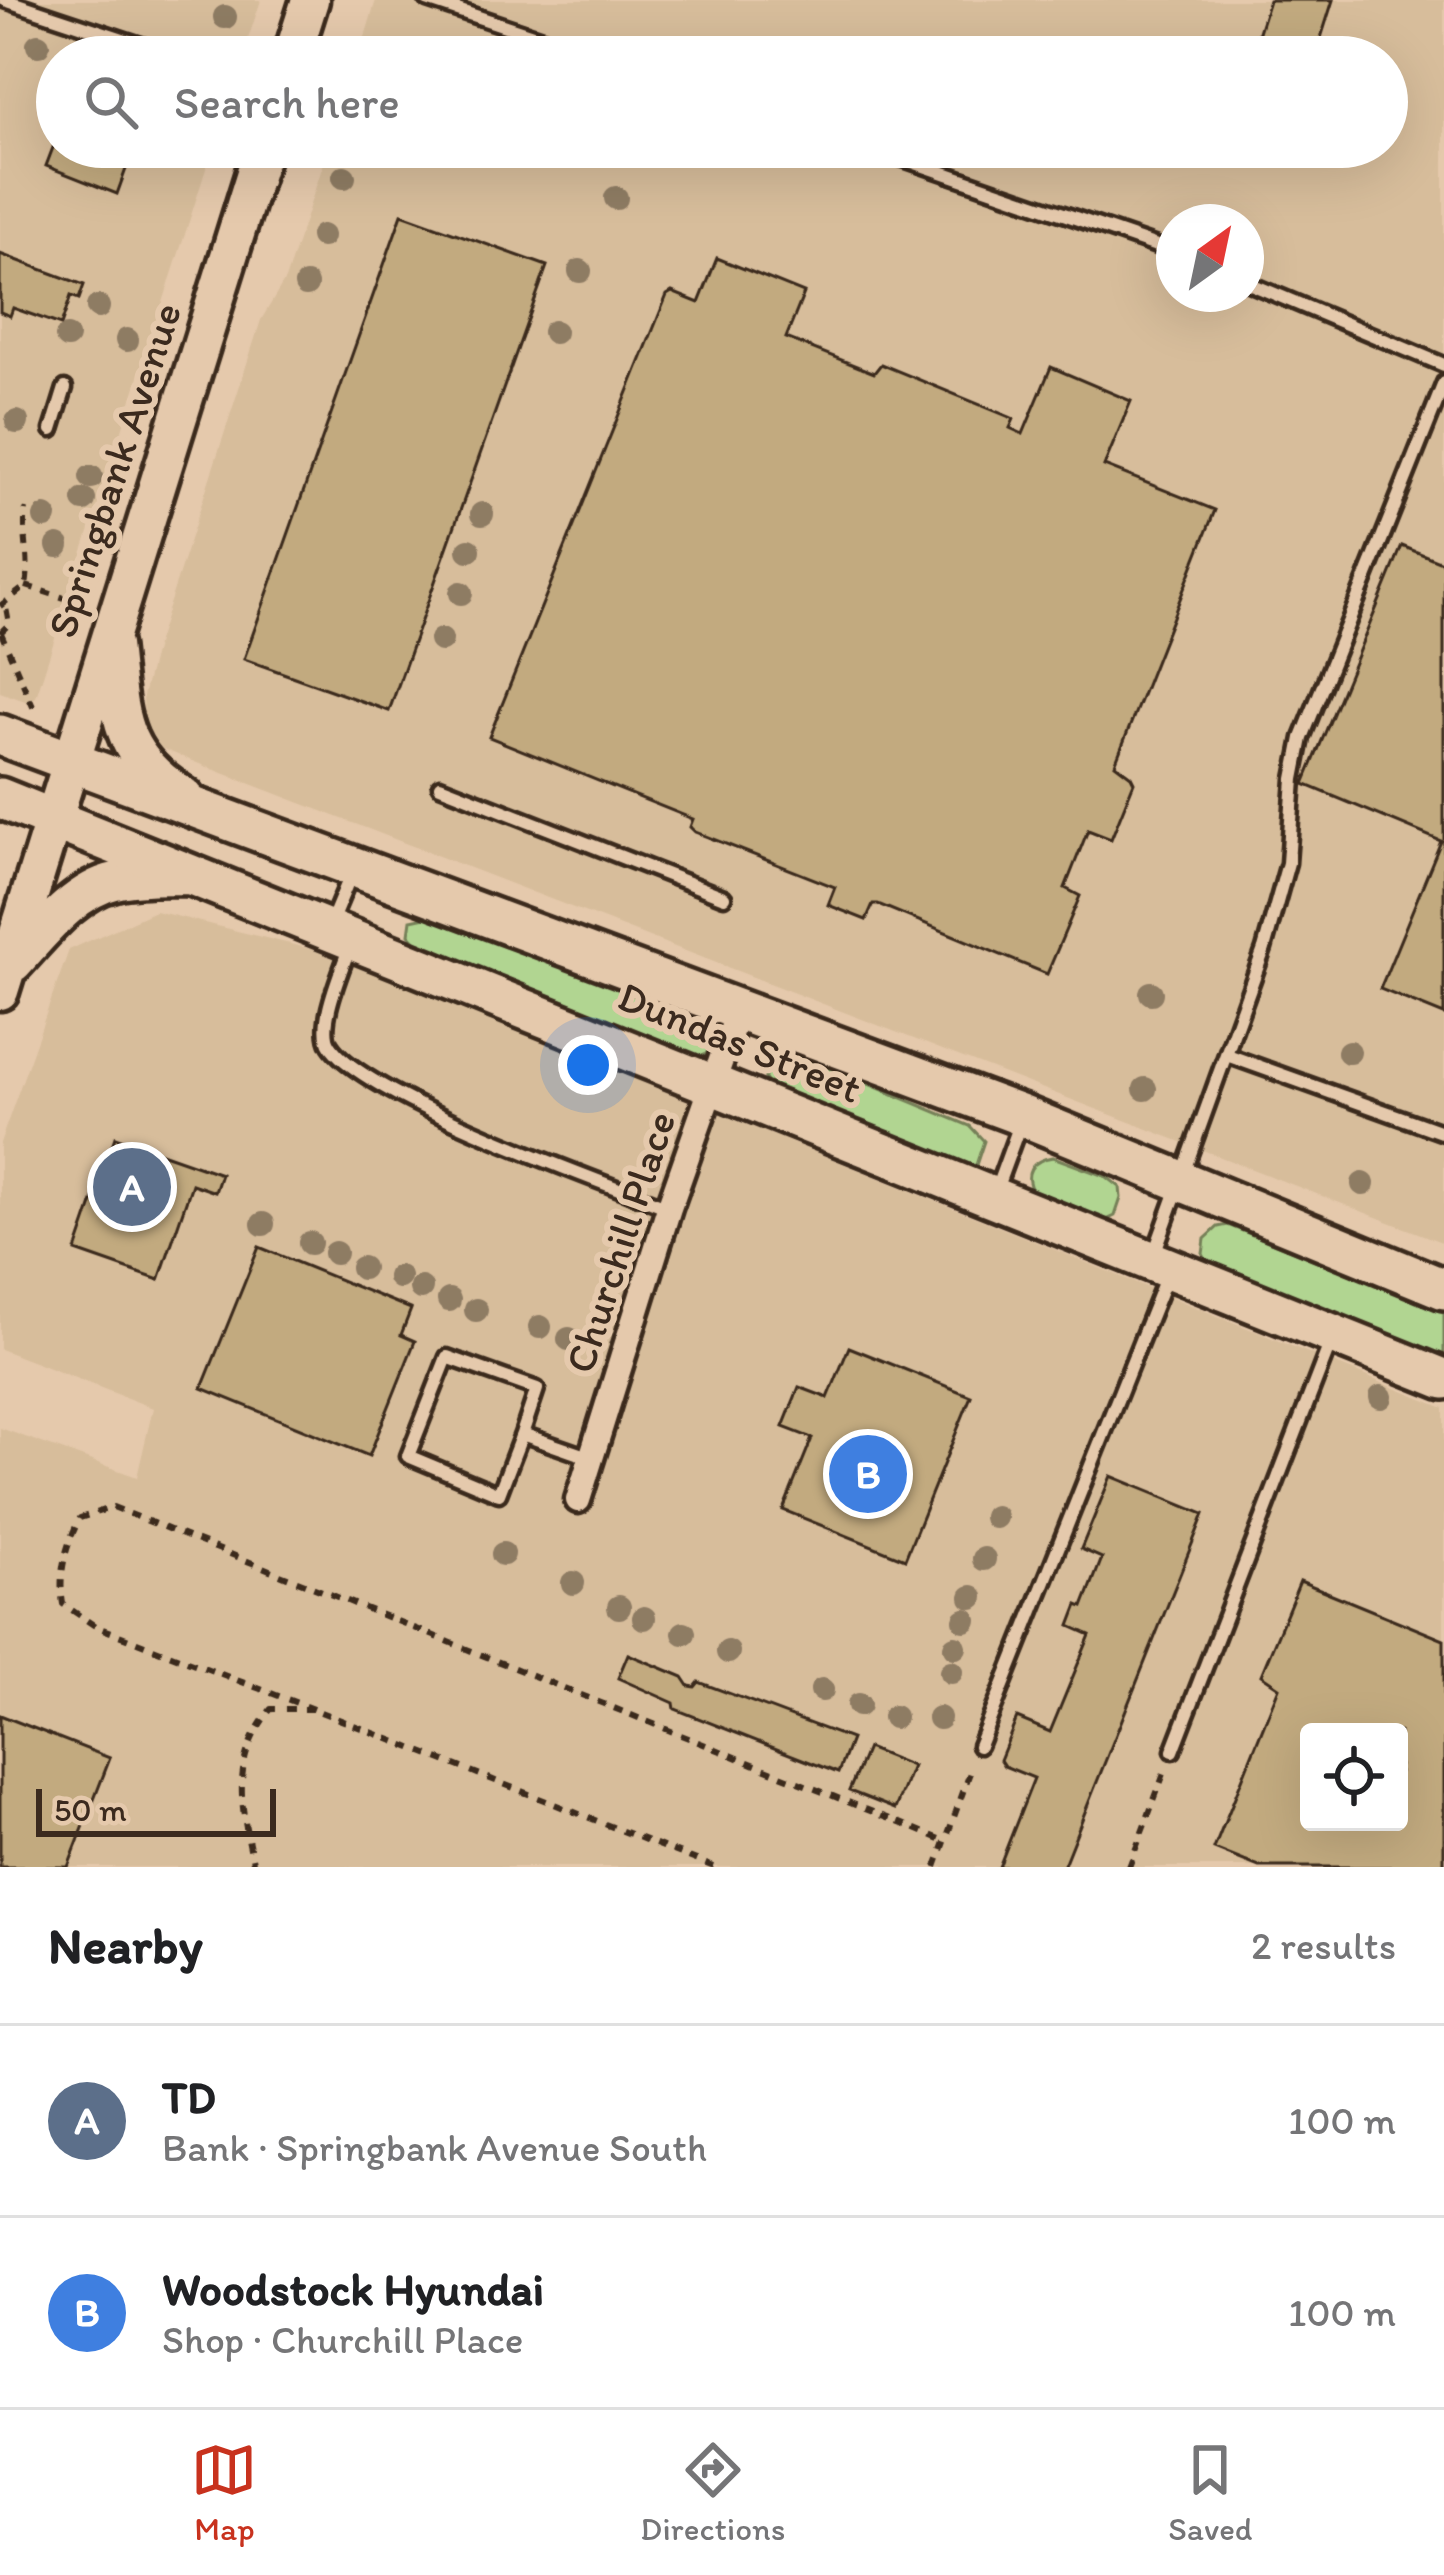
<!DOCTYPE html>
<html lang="en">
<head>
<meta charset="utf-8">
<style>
	body { margin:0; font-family:Itim,sans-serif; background:#f2f2f2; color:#202124 }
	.controls { position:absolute; right:36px; bottom:36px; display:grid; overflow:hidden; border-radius:12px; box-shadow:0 12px 48px #0002 }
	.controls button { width:108px; height:108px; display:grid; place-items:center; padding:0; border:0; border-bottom:3px solid #e0e0e0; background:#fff; color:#202124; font:60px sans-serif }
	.compass { position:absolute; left:1156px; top:204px; width:108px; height:108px; border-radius:50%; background:#fff; box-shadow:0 12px 48px #0002; rotate:33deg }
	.scale { position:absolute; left:36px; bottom:30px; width:240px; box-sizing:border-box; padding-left:12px; border:6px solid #3b2a1e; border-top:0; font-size:33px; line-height:42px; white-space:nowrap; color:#3b2a1e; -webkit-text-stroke:9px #e5c9ac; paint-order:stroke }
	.you { position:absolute; left:588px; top:1065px; width:42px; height:42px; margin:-30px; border:9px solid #fff; border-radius:50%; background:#1a73e8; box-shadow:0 0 0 18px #1a73e833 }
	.badge { display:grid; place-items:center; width:78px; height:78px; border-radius:50%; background:#c8321e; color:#fff; font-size:39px; font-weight:700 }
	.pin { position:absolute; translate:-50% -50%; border:6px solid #fff; box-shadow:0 3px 12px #0006 }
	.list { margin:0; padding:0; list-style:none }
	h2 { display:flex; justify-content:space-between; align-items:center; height:156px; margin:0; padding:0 48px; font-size:51px }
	h2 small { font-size:39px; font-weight:400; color:#757577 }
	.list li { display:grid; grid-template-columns:78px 1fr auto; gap:36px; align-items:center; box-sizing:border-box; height:192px; padding:0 48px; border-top:3px solid #e0e0e0 }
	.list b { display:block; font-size:45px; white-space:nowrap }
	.list p { margin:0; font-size:39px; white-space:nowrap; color:#757577 }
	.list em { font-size:39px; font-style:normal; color:#757577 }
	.icon { flex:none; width:66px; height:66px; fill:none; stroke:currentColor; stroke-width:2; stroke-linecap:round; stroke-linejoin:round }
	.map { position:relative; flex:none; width:1444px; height:1867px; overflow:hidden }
	.search { position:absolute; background:#fff; box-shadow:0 12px 48px #0002; left:36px; right:36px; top:36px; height:132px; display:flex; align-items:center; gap:30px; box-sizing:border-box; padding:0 42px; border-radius:66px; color:#757577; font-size:45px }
	.sheet { height:540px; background:#fff }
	nav { display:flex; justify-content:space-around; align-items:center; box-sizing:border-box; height:168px; border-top:3px solid #e0e0e0; background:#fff; font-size:33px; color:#757577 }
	nav a { display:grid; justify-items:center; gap:6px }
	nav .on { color:#c8321e }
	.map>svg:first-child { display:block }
</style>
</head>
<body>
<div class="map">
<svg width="1444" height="1867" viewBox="0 0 1444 1867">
	<rect width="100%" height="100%" fill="#e5c9ac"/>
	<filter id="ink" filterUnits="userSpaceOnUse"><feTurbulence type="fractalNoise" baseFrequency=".00833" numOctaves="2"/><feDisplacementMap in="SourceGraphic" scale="24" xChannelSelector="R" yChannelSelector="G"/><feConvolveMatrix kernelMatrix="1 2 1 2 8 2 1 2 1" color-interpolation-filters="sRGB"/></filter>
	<g filter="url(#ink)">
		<path fill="#d7bd9b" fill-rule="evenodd" d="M 0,0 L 261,0 L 242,57 L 57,57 L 57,147 L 213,147 L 36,697 L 28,702 L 0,692 Z
			M 376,0 L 1444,0 L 1444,1243 L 197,763 L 161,748 L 144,722 L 143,696 L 156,645 L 261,320 L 285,280 L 329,147 L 1387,147 L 1387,57 L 359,57 ZM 1174,222 L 1246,222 L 1246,294 L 1174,294 Z
			M 155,911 L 323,952 L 1444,1408 L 1444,1867 L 0,1867 L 0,1428 L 137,1477 L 153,1408 L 0,1349 L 0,1143 L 69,950 ZM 1309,1732 L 1399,1732 L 1399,1822 L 1309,1822 Z"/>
		<path fill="#b1d591" stroke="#768058" stroke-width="3" d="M 430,916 L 698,1014 L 712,1023 L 714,1044 L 705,1055 L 692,1058 L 447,958 L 420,946 L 409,934 L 411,920 Z
			M 780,1052 L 794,1053 L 970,1126 L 984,1141 L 976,1165 L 965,1167 L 773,1091 L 765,1079 L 765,1066 Z
			M 1053,1157 L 1107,1177 L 1120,1187 L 1121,1198 L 1115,1216 L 1102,1222 L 1034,1194 C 1022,1174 1031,1160 1053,1157 Z
			M 1228,1225 L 1444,1312 L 1444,1359 L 1208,1264 L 1203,1254 L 1205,1239 L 1218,1227 Z"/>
		<path fill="#c2aa7f" stroke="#3b2a1e" stroke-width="3" fill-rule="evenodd" d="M 1269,0 L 1333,0 L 1315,57 L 1251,57 Z
			M 57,137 L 57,147 L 134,147 L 117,194 L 46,166 Z
			M 402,214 L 547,266 L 389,711 L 244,659 Z
			M 0,254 L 84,285 L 79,299 L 71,296 L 61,325 L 13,308 L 10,316 L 0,312 Z
			M 717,258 L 804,293 L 786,338 L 874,373 L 881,364 L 1010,417 L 1014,419 L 1010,428 L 1023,434 L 1051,367 L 1131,401 L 1104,466 L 1215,510 L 1115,764 L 1131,776 L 1134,782 L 1111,839 L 1088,830 L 1065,888 L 1080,896 L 1047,974 L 878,904 L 873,904 L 866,920 L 828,905 L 835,887 L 695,832 L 690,827 L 693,819 L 489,737 L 667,295 L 672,292 L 699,303 Z
			M 1402,546 L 1444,563 L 1444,1015 L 1380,989 L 1441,841 L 1304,784 Z
			M 115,1137 L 221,1174 L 215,1192 L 192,1184 L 159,1280 L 76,1251 Z
			M 259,1247 L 411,1309 L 401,1335 L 415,1341 L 369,1456 L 202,1388 Z
			M 849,1347 L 971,1396 L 905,1559 L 783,1510 L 812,1438 L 783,1427 L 799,1387 L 828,1398 Z
			M 1111,1476 L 1204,1514 L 1063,1867 L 999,1867 L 1034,1778 L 1004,1766 L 1000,1760 L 1017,1718 L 1050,1732 L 1090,1635 L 1070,1626 L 1078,1605 L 1083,1607 L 1102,1558 L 1081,1549 Z
			M 1300,1581 L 1444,1640 L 1444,1867 L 1259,1867 L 1214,1849 L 1279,1687 L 1261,1675 ZM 1309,1732 L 1399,1732 L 1399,1822 L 1309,1822 Z
			M 628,1654 L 683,1677 L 689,1686 L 695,1687 L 699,1682 L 851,1739 L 838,1773 L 675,1709 L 674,1703 L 618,1678 Z
			M 0,1715 L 110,1758 L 68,1867 L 0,1867 Z
			M 867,1748 L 912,1766 L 895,1809 L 849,1791 Z"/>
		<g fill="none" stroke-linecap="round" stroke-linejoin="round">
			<defs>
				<path id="lane" d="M 5,0 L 177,57
					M 427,0 L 599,57
					M 869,147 L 1174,252
					M 1246,282 L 1444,365
					M 52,430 L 65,388
					M 440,786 L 724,897
					M 330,925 L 352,872
					M 349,948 C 342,970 317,1025 330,1045 C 363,1097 602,1182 669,1208
					M 1227,1055 L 1444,1133
					M 994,1195 L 1020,1124
					M 1154,1254 L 1264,949 L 1288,863 L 1294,779 L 1302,738 L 1444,383
					M 522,1434 L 499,1494 L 408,1456 L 447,1357 L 537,1389 L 522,1434 L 591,1458
					M 979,1746 L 1167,1275
					M 1173,1751 L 1331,1341"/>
				<path id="street" d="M 578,1500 L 669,1208 L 739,1009"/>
				<path id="secondary" d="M 292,57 L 310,0
					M 112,645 C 120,718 118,755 185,797
					M 14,963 C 41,934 74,890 115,881 C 139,875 165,877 190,876
					M 0,991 L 263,147"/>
				<path id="primary" d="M 0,735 L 1023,1116 L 1444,1289
					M 0,798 L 1444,1379"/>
			</defs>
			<use href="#lane" stroke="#3b2a1e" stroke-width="21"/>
			<use href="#street" stroke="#3b2a1e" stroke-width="33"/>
			<use href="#secondary" stroke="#3b2a1e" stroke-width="45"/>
			<use href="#primary" stroke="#3b2a1e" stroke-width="48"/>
			<path stroke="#3b2a1e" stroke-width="6" stroke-dasharray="9 9" stroke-linecap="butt" d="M 26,586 L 71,600
				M 0,606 L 26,586 C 31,559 22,535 26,509
				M 0,633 L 9,624 L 5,602
				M 1,633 L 34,709
				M 313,1709 L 95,1626 L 63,1604 C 58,1573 66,1545 80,1518 L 113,1507 L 945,1841
				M 254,1867 C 241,1806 229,1761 271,1709 L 313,1709 L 714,1867
				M 936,1867 L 972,1767
				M 1129,1867 L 1165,1771"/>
			<use href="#lane" stroke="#e5c9ac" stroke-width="12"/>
			<use href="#street" stroke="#e5c9ac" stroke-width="24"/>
			<use href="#secondary" stroke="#e5c9ac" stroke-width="36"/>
			<use href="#primary" stroke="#e5c9ac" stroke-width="39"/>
		</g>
		<g fill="#8e7b64">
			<circle cx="225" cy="17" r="12"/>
			<circle cx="38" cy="45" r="12"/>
			<circle cx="344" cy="177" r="12"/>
			<circle cx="616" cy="198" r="12"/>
			<circle cx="322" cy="236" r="12"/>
			<circle cx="580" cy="271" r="12"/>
			<circle cx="306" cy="285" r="12"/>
			<circle cx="98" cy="307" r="12"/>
			<circle cx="554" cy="332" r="12"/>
			<circle cx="67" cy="337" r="12"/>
			<circle cx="127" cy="340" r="12"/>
			<circle cx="17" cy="422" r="12"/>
			<circle cx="91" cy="477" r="12"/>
			<circle cx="84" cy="500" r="12"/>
			<circle cx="482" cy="514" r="12"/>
			<circle cx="45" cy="517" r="12"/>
			<circle cx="58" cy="546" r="12"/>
			<circle cx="469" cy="550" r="12"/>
			<circle cx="461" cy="593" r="12"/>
			<circle cx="441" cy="640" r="12"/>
			<circle cx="1151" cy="993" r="12"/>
			<circle cx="1349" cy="1052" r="12"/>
			<circle cx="580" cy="1074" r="12"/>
			<circle cx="1145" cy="1089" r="12"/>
			<circle cx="1363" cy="1184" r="12"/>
			<circle cx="263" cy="1224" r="12"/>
			<circle cx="310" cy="1243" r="12"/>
			<circle cx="335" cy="1253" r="12"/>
			<circle cx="362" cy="1268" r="12"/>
			<circle cx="399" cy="1277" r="12"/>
			<circle cx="421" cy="1288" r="12"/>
			<circle cx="449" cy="1300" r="12"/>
			<circle cx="476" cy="1310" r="12"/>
			<circle cx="540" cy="1327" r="12"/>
			<circle cx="569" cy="1339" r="12"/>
			<circle cx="1381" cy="1397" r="12"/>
			<circle cx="995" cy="1517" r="12"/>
			<circle cx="503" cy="1554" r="12"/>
			<circle cx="984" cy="1559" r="12"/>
			<circle cx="573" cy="1583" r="12"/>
			<circle cx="972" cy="1597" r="12"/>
			<circle cx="619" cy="1607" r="12"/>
			<circle cx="644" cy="1618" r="12"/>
			<circle cx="965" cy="1620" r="12"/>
			<circle cx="684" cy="1633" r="12"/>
			<circle cx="955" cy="1647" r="12"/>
			<circle cx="728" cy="1652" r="12"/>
			<circle cx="951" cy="1672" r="12"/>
			<circle cx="822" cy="1690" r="12"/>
			<circle cx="859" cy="1705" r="12"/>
			<circle cx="894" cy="1717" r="12"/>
			<circle cx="939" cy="1718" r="12"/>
		</g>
	</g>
	<g text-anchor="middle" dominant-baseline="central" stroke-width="12" stroke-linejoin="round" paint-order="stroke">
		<g font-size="42" fill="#3b2a1e" stroke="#e5c9ac">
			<text transform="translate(114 470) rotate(-72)">Springbank Avenue</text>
			<text transform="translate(740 1042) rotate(22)">Dundas Street</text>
			<text transform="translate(620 1242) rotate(-72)">Churchill Place</text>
		</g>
	</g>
</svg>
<div class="controls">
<button><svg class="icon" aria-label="locate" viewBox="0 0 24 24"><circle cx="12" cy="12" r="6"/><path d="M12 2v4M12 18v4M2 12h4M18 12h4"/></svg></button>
</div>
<svg class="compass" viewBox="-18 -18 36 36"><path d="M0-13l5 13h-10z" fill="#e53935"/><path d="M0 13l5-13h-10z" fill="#757577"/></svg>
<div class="scale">50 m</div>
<div class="you"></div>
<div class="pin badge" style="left:132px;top:1187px;background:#5c6f8a">A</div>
<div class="pin badge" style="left:868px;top:1474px;background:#3f7fe0">B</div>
<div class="search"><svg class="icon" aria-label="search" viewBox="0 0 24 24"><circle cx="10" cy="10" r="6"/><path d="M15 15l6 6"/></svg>Search here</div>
</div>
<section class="sheet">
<h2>Nearby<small>2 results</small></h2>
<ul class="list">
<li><span class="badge" style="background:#5c6f8a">A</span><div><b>TD</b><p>Bank · Springbank Avenue South</p></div><em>100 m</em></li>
<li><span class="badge" style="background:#3f7fe0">B</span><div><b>Woodstock Hyundai</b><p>Shop · Churchill Place</p></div><em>100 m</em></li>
</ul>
</section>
<nav>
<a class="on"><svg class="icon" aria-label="map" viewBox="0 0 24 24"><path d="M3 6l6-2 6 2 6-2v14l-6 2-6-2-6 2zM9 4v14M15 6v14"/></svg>Map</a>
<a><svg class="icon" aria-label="directions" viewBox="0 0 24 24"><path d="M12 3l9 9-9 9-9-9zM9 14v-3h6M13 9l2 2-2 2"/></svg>Directions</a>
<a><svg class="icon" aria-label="saved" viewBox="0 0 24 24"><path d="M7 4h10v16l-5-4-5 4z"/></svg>Saved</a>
</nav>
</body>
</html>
